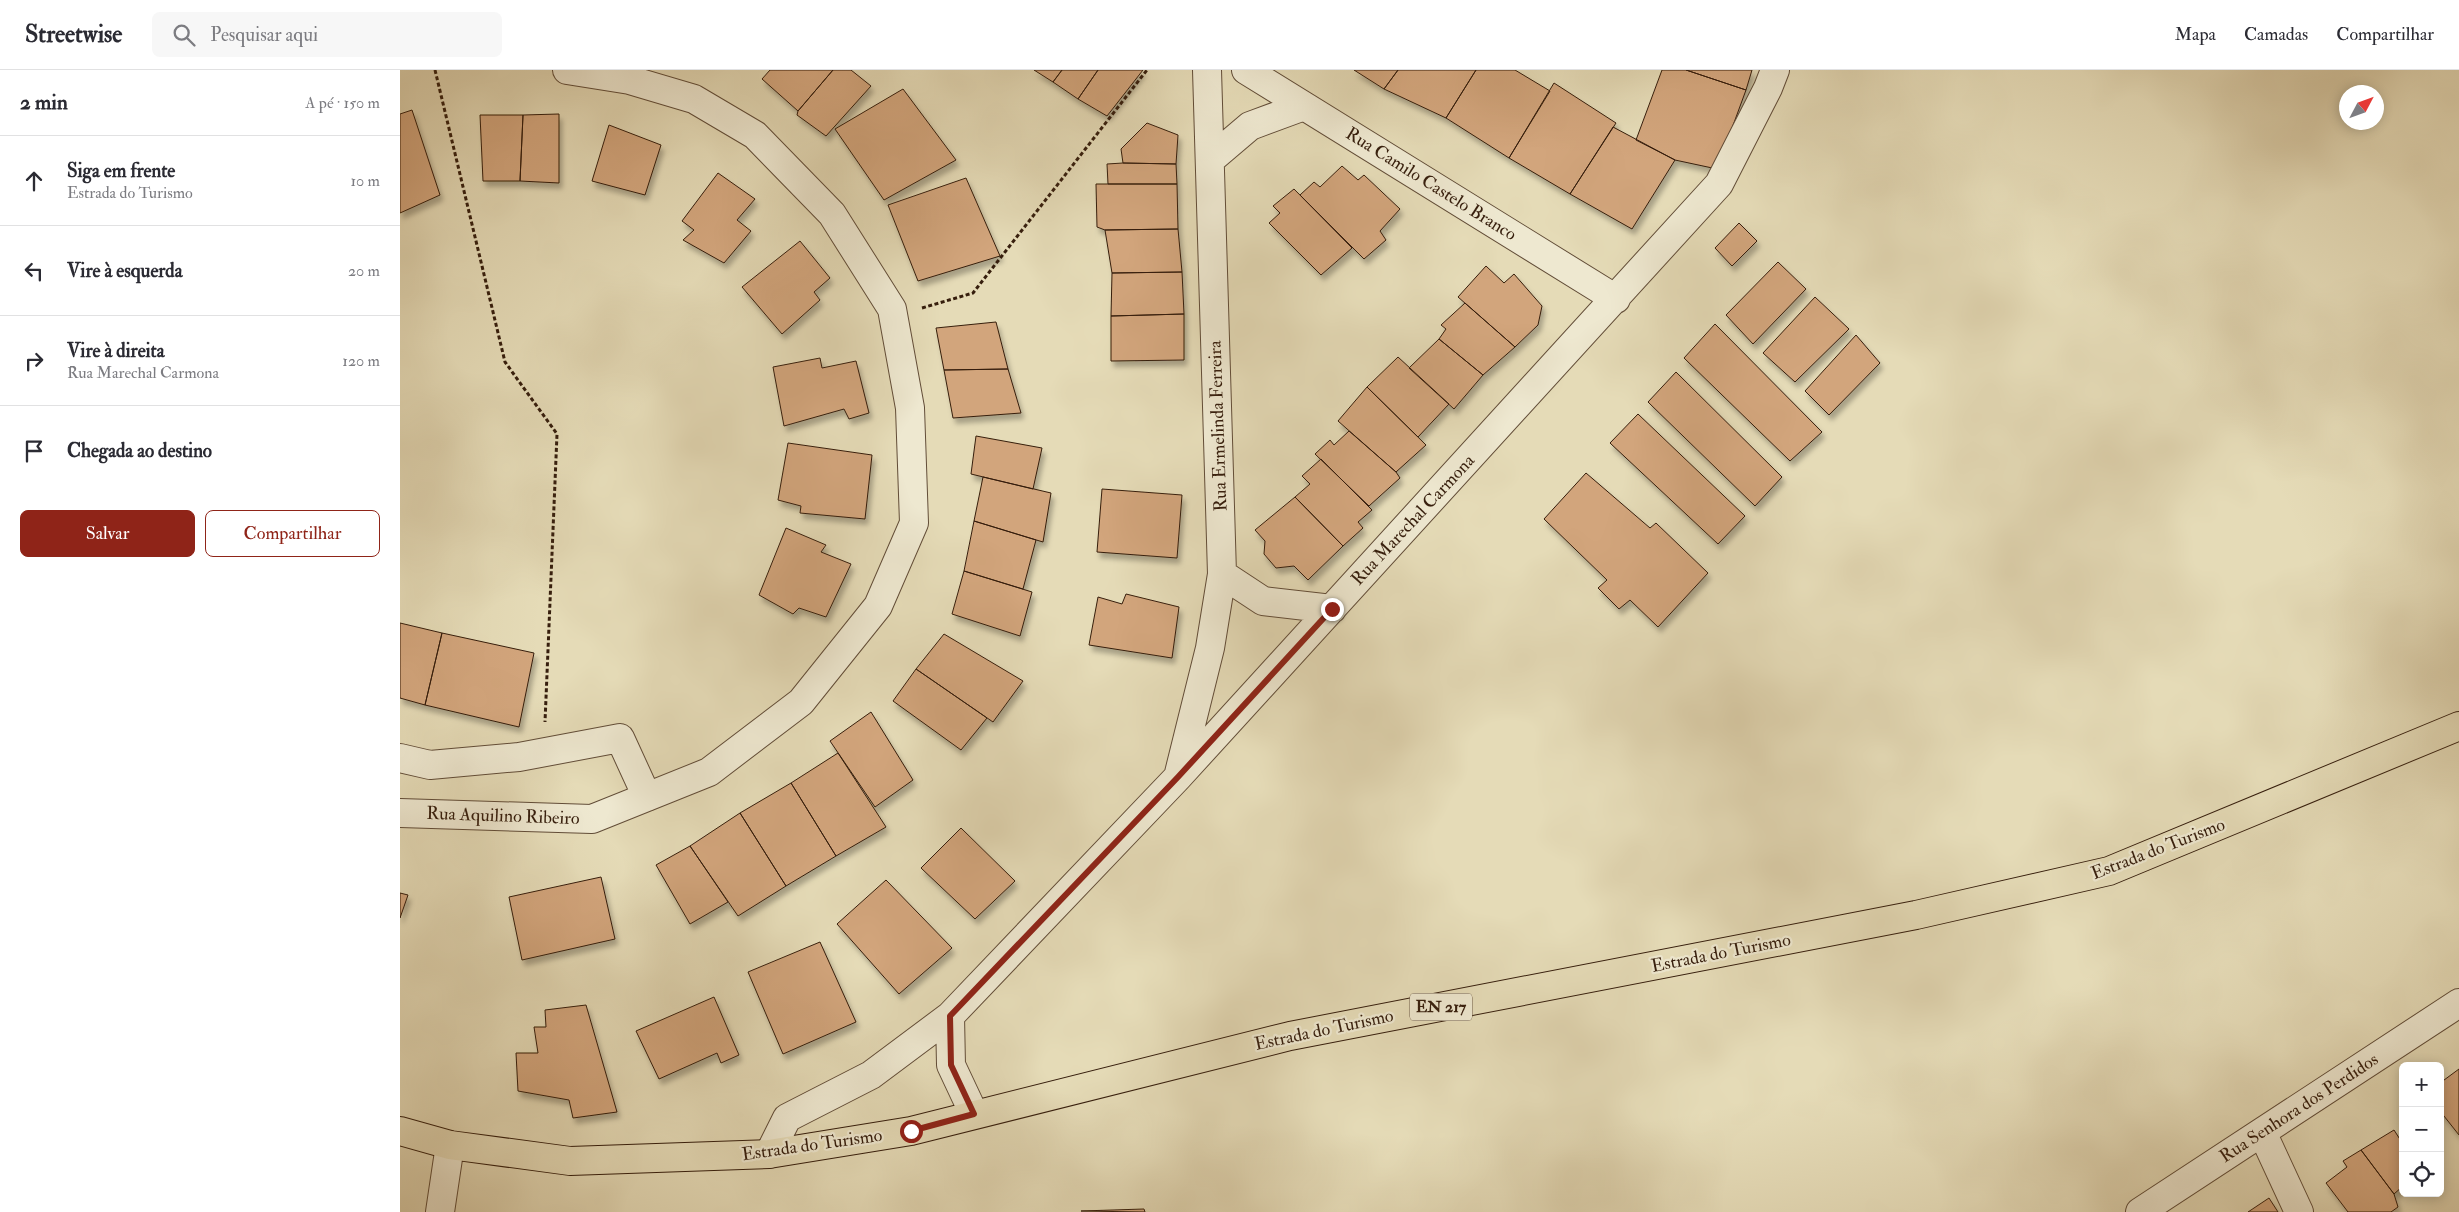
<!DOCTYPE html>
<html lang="pt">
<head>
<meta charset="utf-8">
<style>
	body { margin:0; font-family:"IM FELL Double Pica",serif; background:#f7f7f7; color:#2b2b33 }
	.controls { position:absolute; right:15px; bottom:15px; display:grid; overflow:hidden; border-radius:8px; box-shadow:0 2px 12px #0003 }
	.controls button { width:45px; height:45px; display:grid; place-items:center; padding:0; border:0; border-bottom:1px solid #e1e1e2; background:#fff; color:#2b2b33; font:25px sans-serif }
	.compass { position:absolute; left:1939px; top:15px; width:45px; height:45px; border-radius:50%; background:#fff; box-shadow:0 2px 12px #0003; rotate:49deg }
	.stop { position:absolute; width:15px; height:15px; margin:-11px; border:4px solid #8f2418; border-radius:50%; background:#fff }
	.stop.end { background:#8f2418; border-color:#fff; box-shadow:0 1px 5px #0008 }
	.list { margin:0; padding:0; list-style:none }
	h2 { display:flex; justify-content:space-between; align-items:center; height:65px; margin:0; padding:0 20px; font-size:21px }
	h2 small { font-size:16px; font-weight:400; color:#7c7c81 }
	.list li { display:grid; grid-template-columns:32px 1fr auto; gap:15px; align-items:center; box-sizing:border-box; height:90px; padding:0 20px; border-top:1px solid #e1e1e2 }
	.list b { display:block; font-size:19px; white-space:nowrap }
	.list p { margin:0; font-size:16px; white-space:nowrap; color:#7c7c81 }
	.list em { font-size:16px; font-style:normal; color:#7c7c81 }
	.actions { display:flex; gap:10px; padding:15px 20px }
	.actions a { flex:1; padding:11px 0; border:1px solid #8f2418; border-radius:8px; text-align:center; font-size:18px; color:#8f2418 }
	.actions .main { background:#8f2418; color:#fff }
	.icon { flex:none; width:28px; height:28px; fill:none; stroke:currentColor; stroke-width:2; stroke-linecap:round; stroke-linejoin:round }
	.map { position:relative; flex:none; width:2059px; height:1142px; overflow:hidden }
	header { display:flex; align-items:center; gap:30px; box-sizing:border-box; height:70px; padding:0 25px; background:#fff; border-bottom:1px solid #e1e1e2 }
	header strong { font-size:24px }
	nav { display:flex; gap:28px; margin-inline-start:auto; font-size:18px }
	.search { width:350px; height:45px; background:#f7f7f7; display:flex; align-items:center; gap:12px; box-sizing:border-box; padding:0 18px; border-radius:8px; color:#7c7c81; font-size:19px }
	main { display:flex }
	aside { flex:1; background:#fff }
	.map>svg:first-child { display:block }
</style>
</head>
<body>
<header>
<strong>Streetwise</strong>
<div class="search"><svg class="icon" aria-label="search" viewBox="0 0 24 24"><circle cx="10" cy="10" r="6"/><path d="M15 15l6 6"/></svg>Pesquisar aqui</div>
<nav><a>Mapa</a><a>Camadas</a><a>Compartilhar</a></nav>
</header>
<main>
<aside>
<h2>2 min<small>A pé · 150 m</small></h2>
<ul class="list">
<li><svg class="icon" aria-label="ahead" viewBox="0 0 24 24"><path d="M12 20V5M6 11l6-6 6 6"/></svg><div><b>Siga em frente</b><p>Estrada do Turismo</p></div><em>10 m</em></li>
<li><svg class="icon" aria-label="left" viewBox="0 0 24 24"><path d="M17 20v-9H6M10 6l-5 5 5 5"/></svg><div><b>Vire à esquerda</b></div><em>20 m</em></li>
<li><svg class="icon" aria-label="right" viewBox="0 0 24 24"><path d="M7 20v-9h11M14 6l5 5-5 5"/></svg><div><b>Vire à direita</b><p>Rua Marechal Carmona</p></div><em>120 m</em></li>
<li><svg class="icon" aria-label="arrive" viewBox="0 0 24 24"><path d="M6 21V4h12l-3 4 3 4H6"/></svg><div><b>Chegada ao destino</b></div></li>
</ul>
<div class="actions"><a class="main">Salvar</a><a>Compartilhar</a></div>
</aside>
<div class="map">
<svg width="2059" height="1142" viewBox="0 0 2059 1142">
	<defs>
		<filter id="shadow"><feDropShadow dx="3" dy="5.5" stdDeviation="2.5" flood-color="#0004"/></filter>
	</defs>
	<rect width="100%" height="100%" fill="#e5dbb7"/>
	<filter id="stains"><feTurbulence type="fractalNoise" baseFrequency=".004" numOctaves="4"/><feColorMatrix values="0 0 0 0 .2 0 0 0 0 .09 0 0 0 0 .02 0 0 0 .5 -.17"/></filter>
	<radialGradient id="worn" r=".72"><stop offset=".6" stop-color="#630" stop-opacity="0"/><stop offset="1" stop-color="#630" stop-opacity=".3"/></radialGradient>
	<path fill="#d2a57b" stroke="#361e0d" filter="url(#shadow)" d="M 370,0 L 433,0 L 398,41 L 362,9 Z
		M 433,0 L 451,0 L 471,16 L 426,66 L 397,45 L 398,41 Z
		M 634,0 L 662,0 L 653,12 Z
		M 662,0 L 698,0 L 678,29 L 653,12 Z
		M 698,0 L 743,0 L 707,46 L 678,29 Z
		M 954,0 L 998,0 L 984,19 Z
		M 998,0 L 1076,0 L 1046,48 L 984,19 Z
		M 1076,0 L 1115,0 L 1150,21 L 1109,88 L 1046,48 Z
		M 1262,0 L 1286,0 L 1346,20 L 1317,99 L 1275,90 L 1236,70 Z
		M 1286,0 L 1352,0 L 1346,20 Z
		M 1154,13 L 1216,53 L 1170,124 L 1109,88 Z
		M 503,19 L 556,90 L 484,130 L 435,59 Z
		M 12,40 L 40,125 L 0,143 L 0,44 Z
		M 159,44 L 159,113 L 120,111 L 123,45 Z
		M 80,45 L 123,45 L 120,111 L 83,111 Z
		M 747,53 L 778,65 L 776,94 L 723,93 L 721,79 Z
		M 209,55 L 261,75 L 245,125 L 192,111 Z
		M 1213,57 L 1275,90 L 1232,159 L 1170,124 Z
		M 723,93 L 776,94 L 777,114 L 708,114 L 707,94 Z
		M 942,96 L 958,110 L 964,105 L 1000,139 L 980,161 L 986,170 L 964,189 L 900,125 L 914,112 L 920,117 Z
		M 318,103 L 355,129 L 337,150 L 351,161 L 324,193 L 283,170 L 294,160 L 282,151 Z
		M 566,108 L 600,186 L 518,211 L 488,135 Z
		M 696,114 L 777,114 L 778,159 L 705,160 L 697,157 Z
		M 894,119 L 952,178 L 921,205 L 869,153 L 880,143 L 873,136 Z
		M 1339,153 L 1357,171 L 1332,196 L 1315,178 Z
		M 778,159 L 782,202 L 712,203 L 705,160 Z
		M 400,171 L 430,208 L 414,222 L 420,230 L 382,264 L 342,217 Z
		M 1378,192 L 1406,219 L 1353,274 L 1326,245 Z
		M 1086,196 L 1104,213 L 1114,204 L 1142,236 L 1138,255 L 1115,277 L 1058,227 Z
		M 782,202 L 784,244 L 711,246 L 712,203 Z
		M 1415,227 L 1449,259 L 1395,312 L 1363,283 Z
		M 1065,233 L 1115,277 L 1083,305 L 1039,269 L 1046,259 L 1041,255 Z
		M 784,244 L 784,290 L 711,291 L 711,246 Z
		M 596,252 L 608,299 L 544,300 L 536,258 Z
		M 1315,254 L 1422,362 L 1390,391 L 1284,288 Z
		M 1456,265 L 1480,293 L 1429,345 L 1405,321 Z
		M 1039,269 L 1083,305 L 1054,339 L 1009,298 Z
		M 998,287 L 1049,334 L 1018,367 L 967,317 Z
		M 420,288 L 422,298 L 456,291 L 469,343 L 449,349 L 444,339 L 384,356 L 373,297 Z
		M 608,299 L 621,343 L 553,348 L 544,300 Z
		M 1276,302 L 1382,407 L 1355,436 L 1248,332 Z
		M 967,317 L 1026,375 L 996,402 L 938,351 Z
		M 1238,344 L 1345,446 L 1318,474 L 1210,373 Z
		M 949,361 L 996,402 L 1000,408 L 969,436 L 915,384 L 930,370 L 934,375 Z
		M 576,366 L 642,378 L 633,419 L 571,404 Z
		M 388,373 L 472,385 L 465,449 L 400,443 L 401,436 L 378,430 Z
		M 921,389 L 972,440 L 958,452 L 963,458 L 943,476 L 895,427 L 910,414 L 902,406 Z
		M 1186,403 L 1250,458 L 1256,453 L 1308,503 L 1258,557 L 1230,530 L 1219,539 L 1198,518 L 1207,510 L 1144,449 Z
		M 583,407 L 651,423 L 643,472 L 574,451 Z
		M 702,419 L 782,425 L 777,488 L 697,482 Z
		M 895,427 L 943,476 L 908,510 L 894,496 L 876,498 L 864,484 L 865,471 L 855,460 Z
		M 574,451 L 636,470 L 623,519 L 564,501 Z
		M 386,458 L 426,475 L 421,482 L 451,494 L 426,547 L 399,538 L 393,544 L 359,525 Z
		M 564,501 L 632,522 L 620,566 L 552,544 Z
		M 726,524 L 779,537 L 772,588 L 689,575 L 698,527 L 722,534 Z
		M 0,553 L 42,563 L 25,635 L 0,628 Z
		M 42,563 L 134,583 L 119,657 L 25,635 Z
		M 544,564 L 623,611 L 593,652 L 516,599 Z
		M 516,599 L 587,648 L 561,680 L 493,631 Z
		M 471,642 L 513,710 L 475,737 L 430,671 Z
		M 438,683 L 486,757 L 436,786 L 391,713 Z
		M 391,713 L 436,786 L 386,816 L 340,743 Z
		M 340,743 L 386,816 L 338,846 L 290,776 Z
		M 561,758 L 615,811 L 575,849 L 521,798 Z
		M 290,776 L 328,832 L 290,854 L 256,795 Z
		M 201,807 L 215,869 L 122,890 L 109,827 Z
		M 486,810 L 552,878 L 499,924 L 437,854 Z
		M 0,823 L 8,825 L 0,848 Z
		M 420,872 L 456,952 L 383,984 L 348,902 Z
		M 314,927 L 339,985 L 321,993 L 317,983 L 259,1009 L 236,961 Z
		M 186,935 L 217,1042 L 173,1048 L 169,1030 L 118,1021 L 116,983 L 138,983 L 134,957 L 146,957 L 145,940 Z
		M 2059,999 L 2059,1065 L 2040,1041 L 2040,1013 Z
		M 1994,1060 L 2003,1074 L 2003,1116 L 1994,1124 L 1961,1080 Z
		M 1961,1080 L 1994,1124 L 1998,1137 L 1991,1142 L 1948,1142 L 1926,1113 L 1947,1097 L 1943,1091 Z
		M 1869,1128 L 1878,1142 L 1848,1142 Z
		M 744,1139 L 745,1142 L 681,1141 Z"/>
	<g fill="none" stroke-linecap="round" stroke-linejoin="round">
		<defs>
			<path id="street" d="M 846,0 L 1216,229
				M 810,90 L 850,56 L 904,36
				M 822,504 L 863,531 L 932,539
				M 0,688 L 30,695 L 119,687 L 220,668 L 247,727
				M 779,703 L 810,578 L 822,504 L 807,0
				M 0,743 L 192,749 L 309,702 L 401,632 L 478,536 L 514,453 L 510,338 L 492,239 L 432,144 L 355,65 L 294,29 L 230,10 L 167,0
				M 550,946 L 551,995 L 574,1044
				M 1862,1062 L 1899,1142
				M 369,1084 L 387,1048 L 471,1005 L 550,946 L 778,707 L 1319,114 L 1368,18 L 1375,0
				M 40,1142 L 50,1075
				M 1740,1142 L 2059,933"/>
			<path id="primary" d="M 0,1061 L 50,1075 L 170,1091 L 369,1084 L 511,1061 L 890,966 L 1516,845 L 1709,801 L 2059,656"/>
		</defs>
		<use href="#street" stroke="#624d38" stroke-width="30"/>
		<use href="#primary" stroke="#361e0d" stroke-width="30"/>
		<path stroke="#361e0d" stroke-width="3" stroke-dasharray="4 2.5" stroke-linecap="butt" d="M 35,0 L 105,292 L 157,364 L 145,652
			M 522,238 L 573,223 L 747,0"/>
		<use href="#street" stroke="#eee8d0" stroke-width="28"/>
		<use href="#primary" stroke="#e5dbb7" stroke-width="28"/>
	</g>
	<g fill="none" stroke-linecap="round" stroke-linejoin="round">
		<path stroke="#8f2418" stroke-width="6" d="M 511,1061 L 574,1044 L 551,995 L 550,946 L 778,707 L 932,539"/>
	</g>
	<g text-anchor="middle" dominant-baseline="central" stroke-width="4.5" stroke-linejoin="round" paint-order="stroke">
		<rect fill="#eee8d0" stroke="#6d5b48" stroke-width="1" x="1010" y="923.5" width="62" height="27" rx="4"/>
		<g font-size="16" font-weight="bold" fill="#361e0d">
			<text x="1041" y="937">EN 217</text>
		</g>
		<g font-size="18" fill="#361e0d" stroke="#eee8d0">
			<text transform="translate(1031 114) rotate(32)">Rua Camilo Castelo Branco</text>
			<text transform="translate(818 356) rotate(-92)">Rua Ermelinda Ferreira</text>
			<text transform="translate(1013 450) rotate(-47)">Rua Marechal Carmona</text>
			<text transform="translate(103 746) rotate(2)">Rua Aquilino Ribeiro</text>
			<text transform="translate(1758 779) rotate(-21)">Estrada do Turismo</text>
			<text transform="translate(1321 883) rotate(-11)">Estrada do Turismo</text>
			<text transform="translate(924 960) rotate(-12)">Estrada do Turismo</text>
			<text transform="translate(1899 1038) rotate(-33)">Rua Senhora dos Perdidos</text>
			<text transform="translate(412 1075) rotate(-8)">Estrada do Turismo</text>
		</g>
	</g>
	<rect width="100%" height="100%" filter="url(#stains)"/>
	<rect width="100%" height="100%" fill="url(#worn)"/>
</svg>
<div class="controls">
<button>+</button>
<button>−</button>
<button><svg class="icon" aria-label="locate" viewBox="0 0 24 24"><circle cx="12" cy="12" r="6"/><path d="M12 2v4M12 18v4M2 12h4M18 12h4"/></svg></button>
</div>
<svg class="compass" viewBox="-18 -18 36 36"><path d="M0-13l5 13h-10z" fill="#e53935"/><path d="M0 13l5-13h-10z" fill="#7c7c81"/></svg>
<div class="stop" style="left:511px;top:1061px"></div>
<div class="stop end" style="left:932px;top:539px"></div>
</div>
</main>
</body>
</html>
